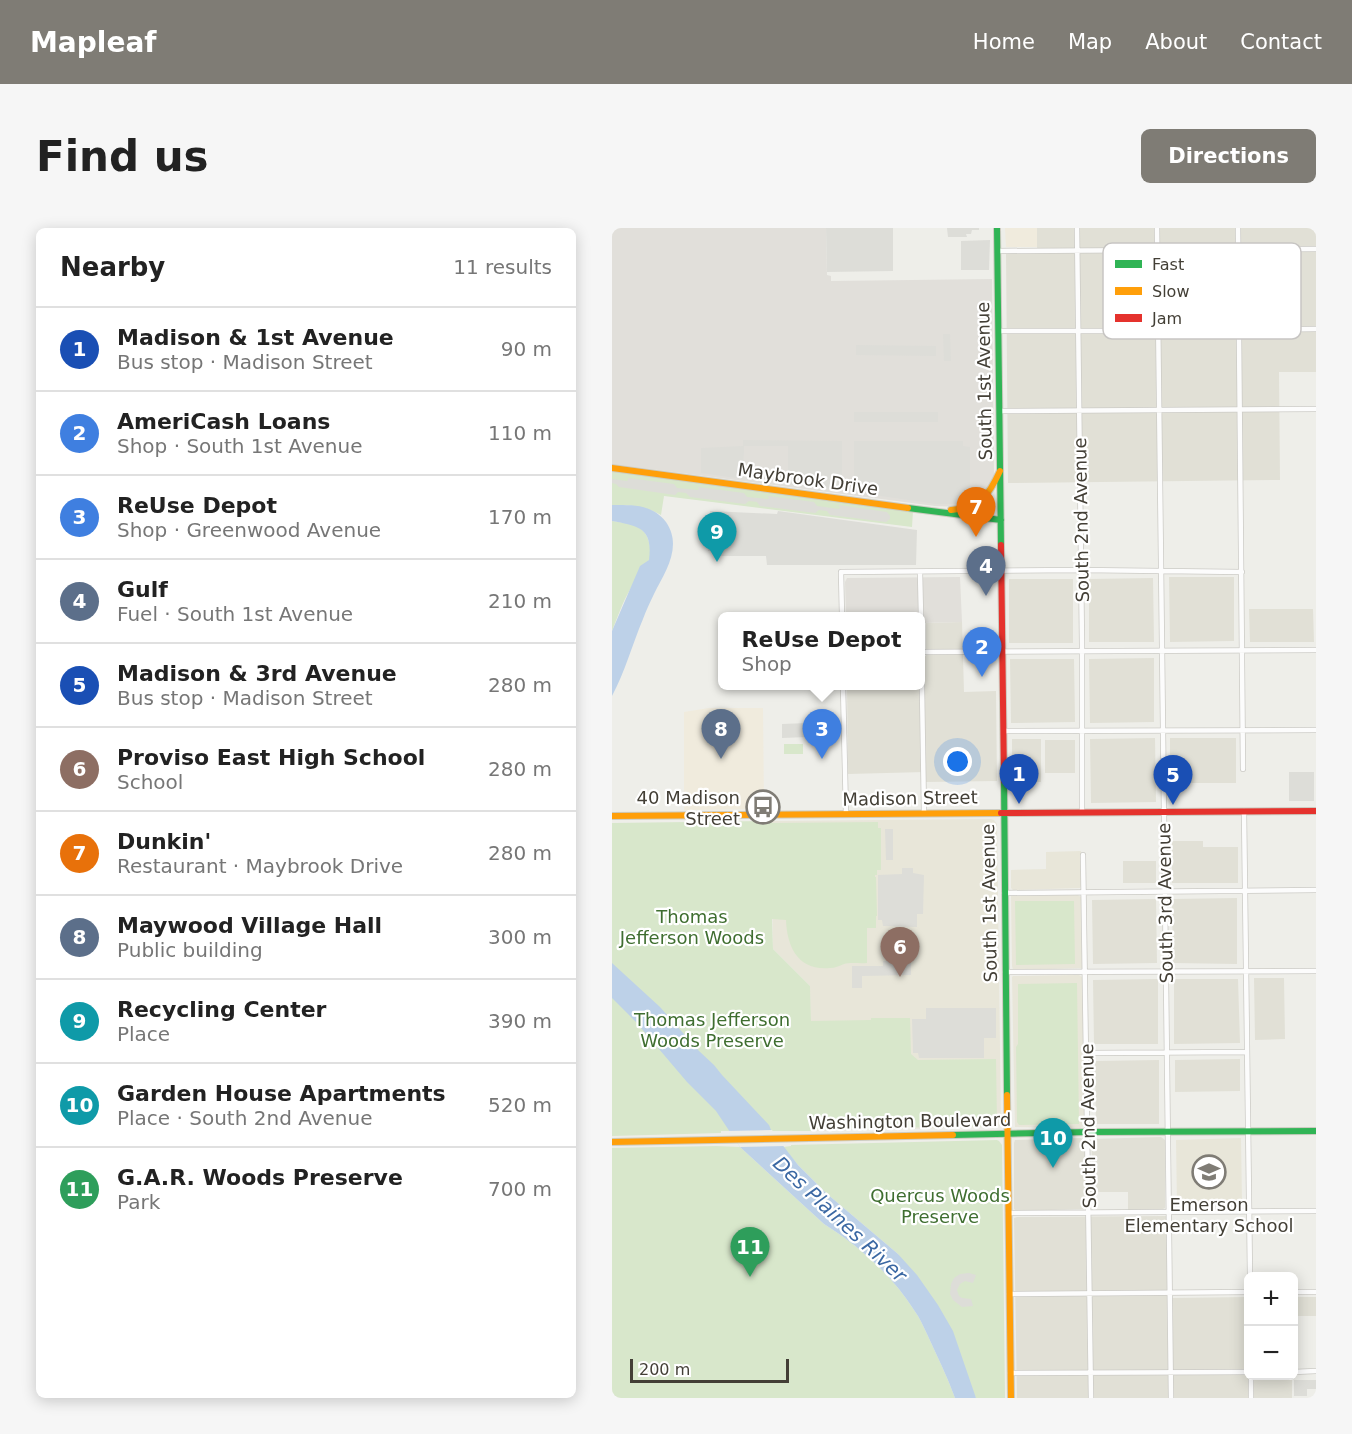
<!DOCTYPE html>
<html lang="en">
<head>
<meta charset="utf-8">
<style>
	body { margin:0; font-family:"DejaVu Sans",sans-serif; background:#f6f6f6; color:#222 }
	.controls { position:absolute; right:18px; bottom:18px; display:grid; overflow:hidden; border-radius:9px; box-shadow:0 3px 15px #0003 }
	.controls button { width:54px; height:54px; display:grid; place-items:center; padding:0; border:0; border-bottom:2px solid #e0e0e0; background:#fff; color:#222; font:30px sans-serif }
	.scale { position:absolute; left:18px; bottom:15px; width:159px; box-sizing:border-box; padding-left:6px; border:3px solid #433f36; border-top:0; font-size:16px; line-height:21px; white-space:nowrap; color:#433f36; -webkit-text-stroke:4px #fff; paint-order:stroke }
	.you { position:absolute; left:346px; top:534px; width:21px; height:21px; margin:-15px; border:4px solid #fff; border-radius:50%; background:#1a73e8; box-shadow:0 0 0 9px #1a73e833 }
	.badge { display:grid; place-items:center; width:39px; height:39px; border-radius:50%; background:#7f7c75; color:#fff; font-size:20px; font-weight:700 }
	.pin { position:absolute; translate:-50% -50px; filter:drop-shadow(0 2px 3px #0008) }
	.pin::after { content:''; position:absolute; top:32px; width:21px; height:18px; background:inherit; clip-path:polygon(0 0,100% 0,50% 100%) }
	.popup { position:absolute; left:106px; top:384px; width:207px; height:78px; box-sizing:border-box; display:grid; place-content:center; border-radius:9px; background:#fff; filter:drop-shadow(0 2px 4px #0005); font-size:20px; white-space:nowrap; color:#767676 }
	.popup b { font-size:22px; color:#222 }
	.popup::after { content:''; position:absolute; left:50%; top:100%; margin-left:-12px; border:12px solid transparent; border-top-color:#fff }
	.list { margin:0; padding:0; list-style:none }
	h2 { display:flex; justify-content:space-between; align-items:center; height:78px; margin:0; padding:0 24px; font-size:26px }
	h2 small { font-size:20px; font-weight:400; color:#767676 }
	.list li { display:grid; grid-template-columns:39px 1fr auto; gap:18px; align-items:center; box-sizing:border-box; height:84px; padding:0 24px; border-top:2px solid #e0e0e0 }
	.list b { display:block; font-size:22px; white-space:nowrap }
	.list p { margin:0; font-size:20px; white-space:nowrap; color:#767676 }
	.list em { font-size:20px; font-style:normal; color:#767676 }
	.map { position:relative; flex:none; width:704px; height:1170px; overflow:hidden; border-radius:9px }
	header { display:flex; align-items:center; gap:36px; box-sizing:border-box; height:84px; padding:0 30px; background:#7f7c75; color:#fff }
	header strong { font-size:28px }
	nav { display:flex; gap:33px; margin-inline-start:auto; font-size:21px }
	.intro { display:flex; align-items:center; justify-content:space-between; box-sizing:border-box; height:144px; padding:0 36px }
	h1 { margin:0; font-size:42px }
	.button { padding:15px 27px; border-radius:9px; background:#7f7c75; color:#fff; font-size:21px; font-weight:700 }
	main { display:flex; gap:36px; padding:0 36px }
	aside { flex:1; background:#fff; border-radius:9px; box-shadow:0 3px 15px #0003 }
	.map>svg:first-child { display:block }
</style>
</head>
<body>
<header>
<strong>Mapleaf</strong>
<nav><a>Home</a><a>Map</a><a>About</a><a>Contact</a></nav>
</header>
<div class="intro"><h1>Find us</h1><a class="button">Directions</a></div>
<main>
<aside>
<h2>Nearby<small>11 results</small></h2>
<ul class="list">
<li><span class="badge" style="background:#1a4fb4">1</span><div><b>Madison &amp; 1st Avenue</b><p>Bus stop · Madison Street</p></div><em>90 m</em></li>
<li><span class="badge" style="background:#3f7fe0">2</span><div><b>AmeriCash Loans</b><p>Shop · South 1st Avenue</p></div><em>110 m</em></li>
<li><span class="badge" style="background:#3f7fe0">3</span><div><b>ReUse Depot</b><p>Shop · Greenwood Avenue</p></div><em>170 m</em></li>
<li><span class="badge" style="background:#5c6f8a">4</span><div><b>Gulf</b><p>Fuel · South 1st Avenue</p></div><em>210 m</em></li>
<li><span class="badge" style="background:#1a4fb4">5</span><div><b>Madison &amp; 3rd Avenue</b><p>Bus stop · Madison Street</p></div><em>280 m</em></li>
<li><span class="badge" style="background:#8d6e63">6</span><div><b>Proviso East High School</b><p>School</p></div><em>280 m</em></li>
<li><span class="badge" style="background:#e8710a">7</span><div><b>Dunkin'</b><p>Restaurant · Maybrook Drive</p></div><em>280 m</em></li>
<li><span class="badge" style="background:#5c6f8a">8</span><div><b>Maywood Village Hall</b><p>Public building</p></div><em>300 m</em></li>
<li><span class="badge" style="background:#0f9aa8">9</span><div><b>Recycling Center</b><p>Place</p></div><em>390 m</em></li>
<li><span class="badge" style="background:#0f9aa8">10</span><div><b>Garden House Apartments</b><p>Place · South 2nd Avenue</p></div><em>520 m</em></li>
<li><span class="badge" style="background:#2e9e5b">11</span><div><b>G.A.R. Woods Preserve</b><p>Park</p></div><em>700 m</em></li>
</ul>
</aside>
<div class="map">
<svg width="704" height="1170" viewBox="0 0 704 1170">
	<rect width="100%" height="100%" fill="#eeeee9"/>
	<path fill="#e1e0d6" d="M 425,0 L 704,0 L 704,144 L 667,144 L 668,252 L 396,255 L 394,26 L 425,25 Z
		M 557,349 L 622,349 L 622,413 L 558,414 Z
		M 541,350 L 542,414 L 477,414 L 477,351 Z
		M 397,351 L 461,351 L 461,415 L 397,415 Z
		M 637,381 L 701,381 L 702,414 L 638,414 Z
		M 350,394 L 352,464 L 384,463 L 385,553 L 314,554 L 313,544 L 236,546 L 235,458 L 309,458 L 309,428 L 314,428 L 314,395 Z
		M 542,430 L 542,494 L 478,495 L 477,431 Z
		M 398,431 L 462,431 L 463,494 L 399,495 Z
		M 543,510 L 544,574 L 479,575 L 478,511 Z
		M 558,510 L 624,510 L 624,555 L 558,555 Z
		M 400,511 L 429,511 L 429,554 L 400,554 Z
		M 433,512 L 463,512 L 463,545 L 433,545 Z
		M 560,613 L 591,613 L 591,619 L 626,619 L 626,655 L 560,655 Z
		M 511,633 L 544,633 L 544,655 L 511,655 Z
		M 625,670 L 625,736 L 561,735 L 560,671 Z
		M 544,671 L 545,735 L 481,736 L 480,672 Z
		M 642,750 L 672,750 L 673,811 L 643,812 Z
		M 546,751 L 546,816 L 482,816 L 481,752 Z
		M 562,751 L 626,751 L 628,815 L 562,816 Z
		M 628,831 L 628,863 L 563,864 L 563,832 Z
		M 547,832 L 547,896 L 484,896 L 483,833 Z
		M 549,909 L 553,912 L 553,980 L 551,981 L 516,982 L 516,964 L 479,964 L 480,911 Z
		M 469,910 L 473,914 L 473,981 L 404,983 L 402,981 L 402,915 L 403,912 Z
		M 560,988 L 560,1070 L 636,1069 L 636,1148 L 680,1148 L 680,1170 L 405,1170 L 402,990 L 405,989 Z
		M 682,1069 L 704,1069 L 704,1088 L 682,1088 Z"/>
	<path fill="#f0ebdd" d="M 393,0 L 425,0 L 425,19 L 394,19 Z
		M 97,480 L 151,480 L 152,581 L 72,582 L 72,484 Z"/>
	<path fill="#e1dfda" d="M 0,0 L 214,0 L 215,47 L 219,48 L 219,53 L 380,51 L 382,249 L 381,253 L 368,272 L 349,279 L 323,278 L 0,236 Z
		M 348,349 L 350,394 L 309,395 L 309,388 L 234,388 L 233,354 L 235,350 Z"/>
	<path fill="#e8e6d9" d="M 379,591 L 382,592 L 385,596 L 389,897 L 384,899 L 200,903 L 198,758 L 161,721 L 159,593 Z
		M 469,623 L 470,656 L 468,660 L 401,662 L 399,660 L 399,642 L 434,641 L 434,624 Z
		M 466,667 L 469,669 L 470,740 L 401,742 L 400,738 L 399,668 Z
		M 467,747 L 470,749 L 471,752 L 473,897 L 468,900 L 403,899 L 400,749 L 401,748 Z
		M 629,910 L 630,976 L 565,977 L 564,912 Z"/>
	<path fill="#d8e7cb" d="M 0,243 L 301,283 L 300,299 L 52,268 L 49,287 C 33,278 18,277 0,277 Z
		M 380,269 L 380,285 L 357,282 Z
		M 0,293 C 19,296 35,296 38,319 C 38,323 39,329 37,332 C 32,342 24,350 19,360 C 11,373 6,388 0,403 Z
		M 172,516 L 191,516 L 191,526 L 172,526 Z
		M 159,593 L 160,595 L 266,594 L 266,600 L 269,600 L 269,642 L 265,642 L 265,647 L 263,647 L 263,649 L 264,649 L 265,688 L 264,688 L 264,700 L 255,700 L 255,735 C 248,736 239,734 232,736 C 227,738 223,740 218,740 C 186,743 175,719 174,692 L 160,691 L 161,721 L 198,758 L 199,793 L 259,792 L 259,790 L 298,790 L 299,826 L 306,832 L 384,831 L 385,896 L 382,898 L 205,901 L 201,897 L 200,903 L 109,903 L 109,905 L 0,908 L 0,595 Z
		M 403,673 L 462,673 L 463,736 L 404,737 Z
		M 465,755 L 467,896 L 407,897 L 405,894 L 404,819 L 406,816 L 406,756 Z
		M 385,912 L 387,913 L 390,917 L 393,1170 L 364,1170 L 286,1026 L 214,965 L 186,937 L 171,919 L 179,918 L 179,917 Z
		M 104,918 L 128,919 L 212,996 C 247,1018 280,1047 302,1082 C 308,1090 311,1098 315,1106 C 325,1128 335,1148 343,1170 L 0,1170 L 0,920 Z"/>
	<path fill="#ddddd8" d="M 214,0 L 281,0 L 281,43 L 215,44 Z
		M 335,0 L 367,0 L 367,2 L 360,2 L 359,6 L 354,6 L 355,9 L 336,9 Z
		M 378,12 L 377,42 L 349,42 L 349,13 Z
		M 331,106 L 338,106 L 339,133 L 332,133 Z
		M 244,117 L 324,118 L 324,128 L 244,127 Z
		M 242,184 L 326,184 L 326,194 L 242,194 Z
		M 131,212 L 230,213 L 230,262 L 176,256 L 176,218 L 132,218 L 131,251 L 89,245 L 89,220 L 131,218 Z
		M 242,213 L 351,213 L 351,218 L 358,219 L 358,276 L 324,276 L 242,264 Z
		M 16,250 L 62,256 L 65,260 L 86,262 L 87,261 L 86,259 L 132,265 L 135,269 L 156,271 L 157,271 L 156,268 L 202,274 L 205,278 L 227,281 L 228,279 L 226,277 L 275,284 L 278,288 L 278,291 L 274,294 L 218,287 L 215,283 L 207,282 L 203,285 L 148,278 L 145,274 L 137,273 L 133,276 L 78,269 L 74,265 L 66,264 L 63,267 L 7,259 L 4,256 L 0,255 L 0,251 L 15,253 L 16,252 Z
		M 98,283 L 165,286 L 166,283 L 305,302 L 304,337 L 155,337 L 154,328 L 106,328 L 106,323 L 96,323 Z
		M 195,495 L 196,509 L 170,510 L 170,496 Z
		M 677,544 L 702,544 L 702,573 L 677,573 Z
		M 273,601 L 281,601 L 281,632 L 274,632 Z
		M 290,640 L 301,640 L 301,645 L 312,647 L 311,686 L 305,686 L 305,699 L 271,698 L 270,692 L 266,692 L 266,647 L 290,646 Z
		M 281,729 L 299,729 L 299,747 L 250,748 L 250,760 L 240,760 L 240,738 L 271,738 L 271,733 L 280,733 Z
		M 314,780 L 384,780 L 384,810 L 372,810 L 372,830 L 307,830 L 306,825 L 301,825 L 300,791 L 314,791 Z
		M 357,1045 L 364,1047 L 361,1055 L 353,1053 L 348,1056 L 345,1062 L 347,1068 L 350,1070 L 359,1071 L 361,1078 L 350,1079 L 341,1072 L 338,1066 L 339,1056 L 342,1050 L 348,1046 Z
		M 682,1152 L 704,1152 L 704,1161 L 695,1161 L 695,1168 L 682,1168 Z"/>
	<path fill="#bdd1e8" d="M 0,277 C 21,277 40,276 54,294 C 71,319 53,344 42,366 C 38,374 34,383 31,391 C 20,417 13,444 0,468 L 0,403 L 28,338 L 37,332 C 41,300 27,298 0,293 Z
		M 0,735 L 48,779 L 87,823 L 102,837 L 110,847 L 157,897 L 159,902 L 186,937 L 214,965 L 286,1026 L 305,1047 L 326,1077 L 341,1103 L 364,1170 L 343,1170 C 335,1148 325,1128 315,1106 C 311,1098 308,1090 302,1082 C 280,1047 247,1018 212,996 L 128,919 L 104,883 L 75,854 L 24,794 L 0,770 Z"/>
	<path fill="#eeeee9" d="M 160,902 L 173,918 L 128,919 L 116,903 Z"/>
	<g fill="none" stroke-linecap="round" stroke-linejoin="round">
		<defs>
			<path id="street" d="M 465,0 L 470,416 L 470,584
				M 545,0 L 559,1170
				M 626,0 L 631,541
				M 385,23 L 704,21
				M 386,103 L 546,103 L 704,101
				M 387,183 L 704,181
				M 308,344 L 309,388
				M 230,388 L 229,344 L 469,342 L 630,344
				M 309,398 L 312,585
				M 309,424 L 704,422
				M 231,458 L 234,586
				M 391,503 L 704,502
				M 632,583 L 638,1048
				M 471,627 L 479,1170
				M 392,665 L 704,662
				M 393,744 L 704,743
				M 475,825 L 635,824
				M 396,985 L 704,983
				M 682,1064 L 704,1064
				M 397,1066 L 636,1064
				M 682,1144 L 704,1143
				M 398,1145 L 636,1144
				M 639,1148 L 639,1170"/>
			<path id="fast" d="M 385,0 L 389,317
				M 296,280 L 389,292
				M 392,553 L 395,867
				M 341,907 L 476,904 L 704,903"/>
			<path id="slow" d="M 0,240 L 296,280
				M 339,282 C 368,279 376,269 388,243
				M 0,588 L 389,585
				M 395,867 L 399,1170
				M 0,914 L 341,907"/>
			<path id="jam" d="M 389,317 L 392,553
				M 389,585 L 704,583"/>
		</defs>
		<use href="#street" stroke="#cccbc6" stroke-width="6"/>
		<use href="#fast" stroke="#cccbc0" stroke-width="8"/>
		<use href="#slow" stroke="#cccbc0" stroke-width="8"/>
		<use href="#jam" stroke="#cccbc0" stroke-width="8"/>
		<use href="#street" stroke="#fcfcfc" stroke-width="4.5"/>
		<use href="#fast" stroke="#30b455" stroke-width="6"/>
		<use href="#slow" stroke="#ff9f0a" stroke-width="6"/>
		<use href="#jam" stroke="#e5322d" stroke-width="6"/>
	</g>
	<defs>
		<symbol id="bus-ring" viewBox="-11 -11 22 22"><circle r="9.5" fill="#fff" stroke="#7f7c75" stroke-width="1.5"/><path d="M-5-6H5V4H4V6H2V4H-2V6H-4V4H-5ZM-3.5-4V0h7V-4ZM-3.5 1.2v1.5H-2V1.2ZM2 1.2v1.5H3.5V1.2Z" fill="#7f7c75"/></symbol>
		<symbol id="school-ring" viewBox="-11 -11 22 22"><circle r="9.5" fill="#fff" stroke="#7f7c75" stroke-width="1.5"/><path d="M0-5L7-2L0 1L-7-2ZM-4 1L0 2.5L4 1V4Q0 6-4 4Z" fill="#7f7c75"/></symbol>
	</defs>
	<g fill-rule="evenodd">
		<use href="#bus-ring" x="132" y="560" width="38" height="38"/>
		<use href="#school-ring" x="578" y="925" width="38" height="38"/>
	</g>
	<g text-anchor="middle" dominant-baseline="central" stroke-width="4.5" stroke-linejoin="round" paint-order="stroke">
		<g font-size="18" fill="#433f36" stroke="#fff">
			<text transform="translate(372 153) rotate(-91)">South 1st Avenue</text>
			<text transform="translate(196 251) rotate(8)">Maybrook Drive</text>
			<text transform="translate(469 292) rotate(-91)">South 2nd Avenue</text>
			<text transform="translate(298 570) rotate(-1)">Madison Street</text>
			<text transform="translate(377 675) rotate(-91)">South 1st Avenue</text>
			<text transform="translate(553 675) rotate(-91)">South 3rd Avenue</text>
			<text transform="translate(298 893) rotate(-1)">Washington Boulevard</text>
			<text transform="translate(476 898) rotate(-91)">South 2nd Avenue</text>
		</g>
		<g font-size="18" fill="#433f36" stroke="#fff" text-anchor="end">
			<text x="128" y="569">40 Madison<tspan x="128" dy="21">Street</tspan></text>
			<text x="597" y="976" text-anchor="middle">Emerson<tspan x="597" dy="21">Elementary School</tspan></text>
		</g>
		<g font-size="18" fill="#3f6e30" stroke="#fff">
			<text x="80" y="688">Thomas<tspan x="80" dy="21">Jefferson Woods</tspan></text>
			<text x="100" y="791">Thomas Jefferson<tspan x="100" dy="21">Woods Preserve</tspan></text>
			<text x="328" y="967">Quercus Woods<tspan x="328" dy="21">Preserve</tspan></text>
		</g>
		<g font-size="20" font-style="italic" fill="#3b68a3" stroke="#fff">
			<text transform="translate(228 991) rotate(43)">Des Plaines River</text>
		</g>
	</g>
	<rect x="491" y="15" width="198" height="96" rx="9" fill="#fff" stroke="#c7c5c3" stroke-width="1.5"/>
	<rect x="503" y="32" width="27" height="8" fill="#30b455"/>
	<rect x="503" y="59" width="27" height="8" fill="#ff9f0a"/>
	<rect x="503" y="86" width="27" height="8" fill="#e5322d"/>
	<g font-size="16" fill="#433f36">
		<text x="540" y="42">Fast</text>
		<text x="540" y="69">Slow</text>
		<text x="540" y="96">Jam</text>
	</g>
</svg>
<div class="controls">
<button>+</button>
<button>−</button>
</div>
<div class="scale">200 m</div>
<div class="you"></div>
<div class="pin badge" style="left:407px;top:576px;background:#1a4fb4">1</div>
<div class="pin badge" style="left:370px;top:449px;background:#3f7fe0">2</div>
<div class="pin badge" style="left:210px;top:531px;background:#3f7fe0">3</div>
<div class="popup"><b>ReUse Depot</b>Shop</div>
<div class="pin badge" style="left:374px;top:368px;background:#5c6f8a">4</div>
<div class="pin badge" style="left:561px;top:577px;background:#1a4fb4">5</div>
<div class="pin badge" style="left:288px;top:749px;background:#8d6e63">6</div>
<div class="pin badge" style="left:364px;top:309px;background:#e8710a">7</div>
<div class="pin badge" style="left:109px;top:531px;background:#5c6f8a">8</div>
<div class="pin badge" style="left:105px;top:334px;background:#0f9aa8">9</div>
<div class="pin badge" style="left:441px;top:940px;background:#0f9aa8">10</div>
<div class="pin badge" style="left:138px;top:1049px;background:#2e9e5b">11</div>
</div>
</main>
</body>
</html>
